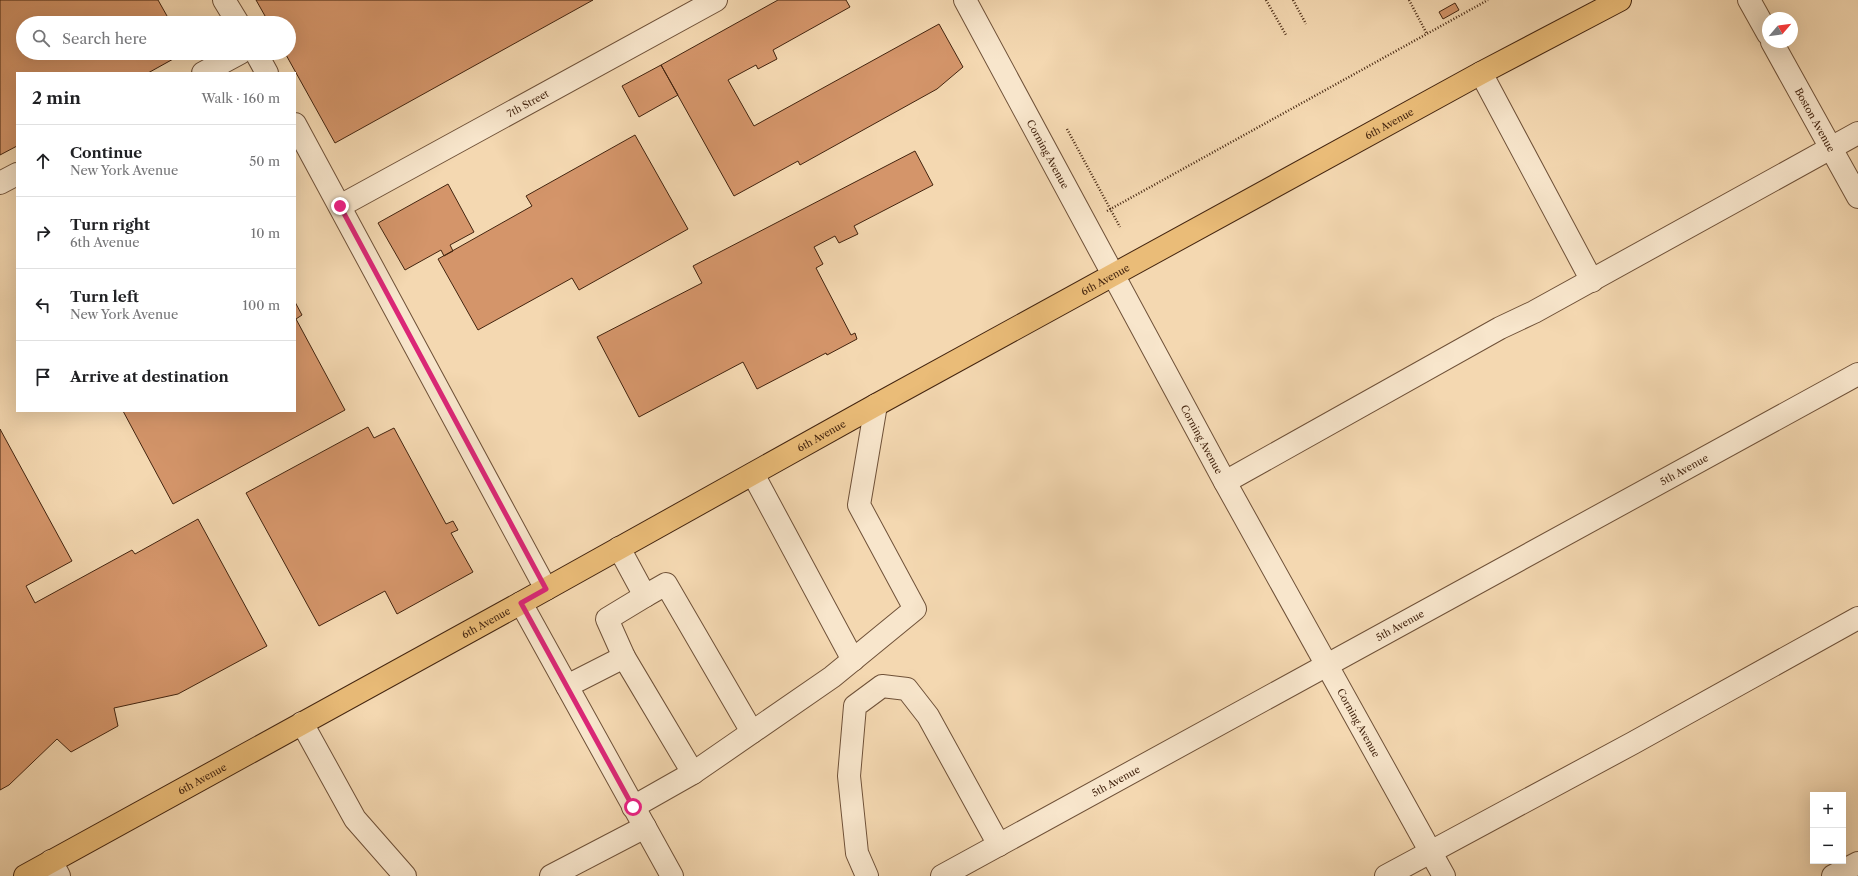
<!DOCTYPE html>
<html lang="en">
<head>
<meta charset="utf-8">
<style>
	body { margin:0; font-family:"Libre Caslon Text",serif; background:#f6f6f6; color:#202124 }
	.controls { position:absolute; right:12px; bottom:12px; display:grid; overflow:hidden; border-radius:0px; box-shadow:0 4px 16px #0002 }
	.controls button { width:36px; height:36px; display:grid; place-items:center; padding:0; border:0; border-bottom:1px solid #e0e0e0; background:#fff; color:#202124; font:20px sans-serif }
	.compass { position:absolute; left:1762px; top:12px; width:36px; height:36px; border-radius:50%; background:#fff; box-shadow:0 4px 16px #0002; rotate:61deg }
	.stop { position:absolute; width:12px; height:12px; margin:-9px; border:3px solid #db2777; border-radius:50%; background:#fff }
	.stop.end { background:#db2777; border-color:#fff; box-shadow:0 1px 4px #0008 }
	.list { margin:0; padding:0; list-style:none }
	h2 { display:flex; justify-content:space-between; align-items:center; height:52px; margin:0; padding:0 16px; font-size:17px }
	h2 small { font-size:13px; font-weight:400; color:#757577 }
	.list li { display:grid; grid-template-columns:26px 1fr auto; gap:12px; align-items:center; box-sizing:border-box; height:72px; padding:0 16px; border-top:1px solid #e0e0e0 }
	.list b { display:block; font-size:15px; white-space:nowrap }
	.list p { margin:0; font-size:13px; white-space:nowrap; color:#757577 }
	.list em { font-size:13px; font-style:normal; color:#757577 }
	.icon { flex:none; width:22px; height:22px; fill:none; stroke:currentColor; stroke-width:2; stroke-linecap:round; stroke-linejoin:round }
	.map { position:relative; flex:none; width:1858px; height:876px; overflow:hidden }
	.search { position:absolute; background:#fff; box-shadow:0 4px 16px #0002; left:16px; top:16px; width:280px; height:44px; display:flex; align-items:center; gap:10px; box-sizing:border-box; padding:0 14px; border-radius:22px; color:#757577; font-size:15px }
	.panel { position:absolute; background:#fff; box-shadow:0 4px 16px #0002; left:16px; top:72px; width:280px; height:340px; border-radius:0px }
	.map>svg:first-child { display:block }
</style>
</head>
<body>
<div class="map">
<svg width="1858" height="876" viewBox="0 0 1858 876">
	<rect width="100%" height="100%" fill="#f4d8b1"/>
	<filter id="stains"><feTurbulence type="fractalNoise" baseFrequency=".005" numOctaves="4"/><feColorMatrix values="0 0 0 0 .2 0 0 0 0 .09 0 0 0 0 .02 0 0 0 .5 -.17"/></filter>
	<radialGradient id="worn" r=".72"><stop offset=".6" stop-color="#630" stop-opacity="0"/><stop offset="1" stop-color="#630" stop-opacity=".3"/></radialGradient>
	<path fill="#d4956a" stroke="#43240f" d="M 0,0 L 158,0 L 171,23 L 23,23 L 23,53 L 184,53 L 148,73 L 17,73 L 17,146 L 0,155 Z
		M 256,0 L 593,0 L 335,143 L 285,53 L 289,53 L 289,23 L 269,23 Z
		M 778,0 L 846,0 L 850,7 L 773,50 L 777,59 L 758,69 L 756,65 L 728,80 L 754,126 L 939,24 L 963,67 L 937,89 L 800,165 L 798,161 L 734,196 L 661,65 Z
		M 1455,3 L 1459,10 L 1443,19 L 1439,12 Z
		M 661,65 L 678,95 L 639,117 L 622,86 Z
		M 635,135 L 688,229 L 579,290 L 572,278 L 478,330 L 438,259 L 532,206 L 526,196 Z
		M 915,151 L 933,185 L 854,226 L 858,234 L 839,243 L 835,236 L 814,247 L 823,264 L 816,268 L 851,335 L 855,333 L 857,339 L 827,355 L 826,353 L 757,389 L 743,362 L 639,417 L 597,337 L 702,283 L 693,266 Z
		M 448,184 L 474,232 L 450,245 L 453,251 L 444,256 L 441,250 L 405,270 L 378,223 Z
		M 295,302 L 302,315 L 296,319 L 345,410 L 173,504 L 123,411 L 295,411 Z
		M 368,427 L 374,438 L 394,428 L 446,524 L 453,521 L 458,530 L 451,533 L 473,572 L 397,614 L 385,591 L 319,626 L 246,493 Z
		M 0,429 L 72,561 L 26,586 L 35,603 L 132,550 L 135,554 L 198,519 L 267,646 L 178,694 L 114,708 L 118,726 L 71,752 L 57,739 L 9,785 L 0,790 Z"/>
	<g fill="none" stroke-linecap="round" stroke-linejoin="round">
		<defs>
			<g id="minor">
				<path d="M 224,0 L 238,23"/>
				<path id="s1" d="M 965,0 L 1225,482 L 1444,876"/>
				<path d="M 1749,0 L 1768,34"/>
				<path id="s2" d="M 1772,42 L 1858,197"/>
				<path d="M 256,53 L 267,73"/>
				<path d="M 203,73 L 240,53"/>
				<path d="M 1481,73 L 1592,281"/>
				<path d="M 295,124 L 546,589"/>
				<path d="M 0,183 L 17,174"/>
				<path id="s3" d="M 340,206 L 716,0"/>
				<path d="M 753,474 L 853,660"/>
				<path d="M 1225,482 L 1500,328 L 1534,312 L 1858,133"/>
				<path d="M 619,548 L 645,596 L 666,584 L 752,732"/>
				<path d="M 521,603 L 672,876"/>
				<path d="M 624,657 L 607,619 L 645,596"/>
				<path d="M 567,686 L 624,657 L 693,773"/>
				<path d="M 302,723 L 355,819 L 405,876"/>
				<path d="M 633,807 L 693,773 L 832,677 L 915,609 L 859,505 L 876,405"/>
				<path d="M 51,861 L 59,876"/>
				<path d="M 551,876 L 645,827"/>
				<path d="M 867,876 L 857,853 L 849,776 L 855,706 L 882,686 L 907,689 L 928,716 L 999,845"/>
				<path id="s4" d="M 942,876 L 1858,374"/>
				<path d="M 1386,876 L 1633,743 L 1858,618"/>
				<path d="M 1833,876 L 1858,863"/>
			</g>
			<g id="major">
				<path id="s5" d="M 25,876 L 521,603 L 876,405 L 1481,73 L 1620,0"/>
			</g>
		</defs>
		<use href="#minor" stroke="#6f5138" stroke-width="24"/>
		<use href="#major" stroke="#43240f" stroke-width="24"/>
		<path stroke="#43240f" stroke-width="2.5" stroke-dasharray="1 2" stroke-linecap="butt" d="M 1266,0 L 1286,35
			M 1293,0 L 1306,24
			M 1409,0 L 1427,34
			M 1067,129 L 1120,227
			M 1107,211 L 1488,0"/>
		<use href="#minor" stroke="#f8e6cc" stroke-width="22"/>
		<use href="#major" stroke="#eabc78" stroke-width="22"/>
	</g>
	<g fill="none" stroke-linecap="round" stroke-linejoin="round">
		<path stroke="#db2777" stroke-width="5" d="M 340,206 L 546,589 L 521,603 L 633,807"/>
	</g>
	<g text-anchor="middle" dominant-baseline="central" stroke-width="3" stroke-linejoin="round" paint-order="stroke">
		<g font-size="10" fill="#43240f" stroke="#f8e6cc">
			<text stroke="none"><textPath href="#s3" startOffset="214">7th Street</textPath></text>
			<text stroke="none"><textPath href="#s2" startOffset="89">Boston Avenue</textPath></text>
			<text stroke="none"><textPath href="#s5" startOffset="1558">6th Avenue</textPath></text>
			<text stroke="none"><textPath href="#s1" startOffset="175">Corning Avenue</textPath></text>
			<text stroke="none"><textPath href="#s5" startOffset="1234">6th Avenue</textPath></text>
			<text stroke="none"><textPath href="#s5" startOffset="910">6th Avenue</textPath></text>
			<text stroke="none"><textPath href="#s1" startOffset="499">Corning Avenue</textPath></text>
			<text stroke="none"><textPath href="#s4" startOffset="846">5th Avenue</textPath></text>
			<text stroke="none"><textPath href="#s5" startOffset="526">6th Avenue</textPath></text>
			<text stroke="none"><textPath href="#s4" startOffset="522">5th Avenue</textPath></text>
			<text stroke="none"><textPath href="#s1" startOffset="823">Corning Avenue</textPath></text>
			<text stroke="none"><textPath href="#s5" startOffset="202">6th Avenue</textPath></text>
			<text stroke="none"><textPath href="#s4" startOffset="198">5th Avenue</textPath></text>
		</g>
	</g>
	<rect width="100%" height="100%" filter="url(#stains)"/>
	<rect width="100%" height="100%" fill="url(#worn)"/>
</svg>
<div class="controls">
<button>+</button>
<button>−</button>
</div>
<svg class="compass" viewBox="-18 -18 36 36"><path d="M0-13l5 13h-10z" fill="#e53935"/><path d="M0 13l5-13h-10z" fill="#757577"/></svg>
<div class="stop" style="left:633px;top:807px"></div>
<div class="stop end" style="left:340px;top:206px"></div>
<div class="search"><svg class="icon" aria-label="search" viewBox="0 0 24 24"><circle cx="10" cy="10" r="6"/><path d="M15 15l6 6"/></svg>Search here</div>
<section class="panel">
<h2>2 min<small>Walk · 160 m</small></h2>
<ul class="list">
<li><svg class="icon" aria-label="ahead" viewBox="0 0 24 24"><path d="M12 20V5M6 11l6-6 6 6"/></svg><div><b>Continue</b><p>New York Avenue</p></div><em>50 m</em></li>
<li><svg class="icon" aria-label="right" viewBox="0 0 24 24"><path d="M7 20v-9h11M14 6l5 5-5 5"/></svg><div><b>Turn right</b><p>6th Avenue</p></div><em>10 m</em></li>
<li><svg class="icon" aria-label="left" viewBox="0 0 24 24"><path d="M17 20v-9H6M10 6l-5 5 5 5"/></svg><div><b>Turn left</b><p>New York Avenue</p></div><em>100 m</em></li>
<li><svg class="icon" aria-label="arrive" viewBox="0 0 24 24"><path d="M6 21V4h12l-3 4 3 4H6"/></svg><div><b>Arrive at destination</b></div></li>
</ul>
</section>
</div>
</body>
</html>
